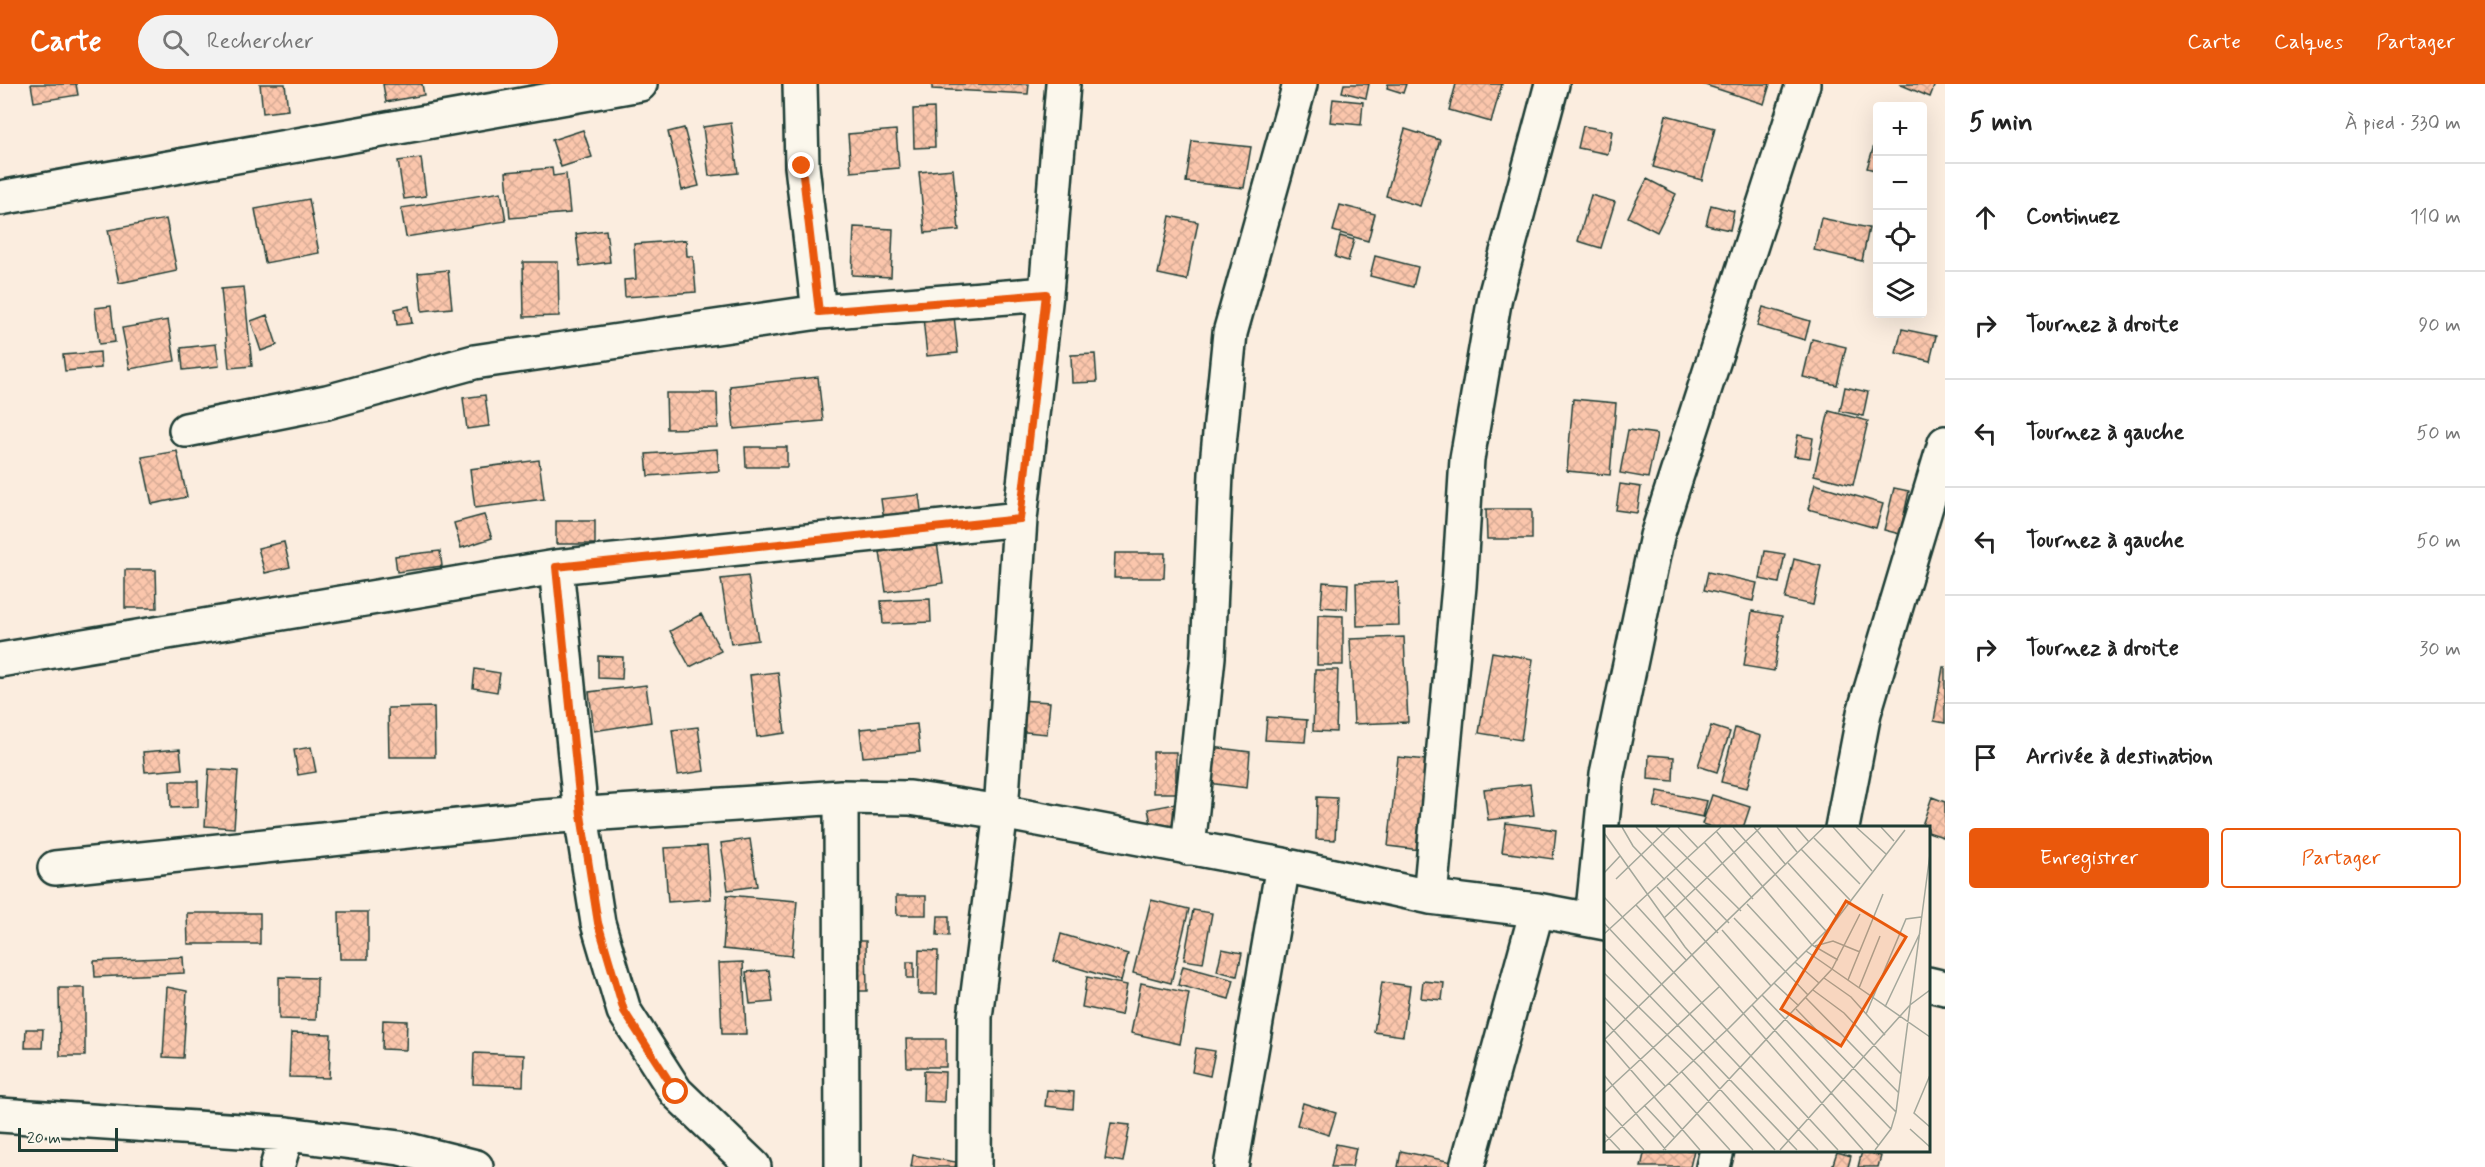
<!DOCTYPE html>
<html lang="fr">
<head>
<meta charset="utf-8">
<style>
	body { margin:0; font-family:Mynerve,sans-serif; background:#f2f2f2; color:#222 }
	.controls { position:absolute; right:18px; top:18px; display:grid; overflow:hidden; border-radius:6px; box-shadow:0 6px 24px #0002 }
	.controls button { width:54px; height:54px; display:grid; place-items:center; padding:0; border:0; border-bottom:2px solid #e0e0e0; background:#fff; color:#222; font:30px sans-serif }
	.scale { position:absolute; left:18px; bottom:15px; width:100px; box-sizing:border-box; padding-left:6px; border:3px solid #1f3d34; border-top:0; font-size:16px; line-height:21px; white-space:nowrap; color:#1f3d34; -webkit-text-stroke:4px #fbf7ec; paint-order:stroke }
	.stop { position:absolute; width:18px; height:18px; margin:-14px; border:4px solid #ea580c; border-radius:50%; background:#fff }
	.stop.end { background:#ea580c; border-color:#fff; box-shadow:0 2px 6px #0008 }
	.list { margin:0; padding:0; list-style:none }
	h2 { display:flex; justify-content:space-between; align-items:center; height:78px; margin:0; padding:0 24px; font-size:26px }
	h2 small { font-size:20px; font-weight:400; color:#767676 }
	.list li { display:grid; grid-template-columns:39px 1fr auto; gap:18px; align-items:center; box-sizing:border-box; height:108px; padding:0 24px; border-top:2px solid #e0e0e0 }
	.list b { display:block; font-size:22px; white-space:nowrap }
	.list em { font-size:20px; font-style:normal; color:#767676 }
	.actions { display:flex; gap:12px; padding:18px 24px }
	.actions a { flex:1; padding:14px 0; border:2px solid #ea580c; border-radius:6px; text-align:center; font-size:21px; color:#ea580c }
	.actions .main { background:#ea580c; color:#fff }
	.icon { flex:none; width:33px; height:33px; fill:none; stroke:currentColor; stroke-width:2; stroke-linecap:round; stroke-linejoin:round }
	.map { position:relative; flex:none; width:1945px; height:1083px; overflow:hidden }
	header { display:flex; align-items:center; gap:36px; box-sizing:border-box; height:84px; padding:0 30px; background:#ea580c; color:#fff }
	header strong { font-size:28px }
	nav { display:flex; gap:33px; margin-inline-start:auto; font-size:21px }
	.search { width:420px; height:54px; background:#f2f2f2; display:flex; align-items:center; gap:15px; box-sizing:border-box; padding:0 21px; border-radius:33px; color:#767676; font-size:22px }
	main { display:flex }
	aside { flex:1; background:#fff }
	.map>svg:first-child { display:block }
</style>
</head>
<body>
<header>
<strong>Carte</strong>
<div class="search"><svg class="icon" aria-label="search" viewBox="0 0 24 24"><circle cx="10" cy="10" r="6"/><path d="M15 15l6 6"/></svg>Rechercher</div>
<nav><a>Carte</a><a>Calques</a><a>Partager</a></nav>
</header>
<main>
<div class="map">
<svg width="1945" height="1083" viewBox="0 0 1945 1083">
	<defs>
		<pattern id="building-cross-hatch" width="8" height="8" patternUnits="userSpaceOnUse" patternTransform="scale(1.5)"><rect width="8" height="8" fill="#fbc6ac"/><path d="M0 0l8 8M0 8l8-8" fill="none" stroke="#d7ab95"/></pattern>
	</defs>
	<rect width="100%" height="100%" fill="#fbeddf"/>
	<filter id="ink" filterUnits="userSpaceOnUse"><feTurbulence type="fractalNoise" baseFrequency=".0167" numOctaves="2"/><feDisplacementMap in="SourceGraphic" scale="12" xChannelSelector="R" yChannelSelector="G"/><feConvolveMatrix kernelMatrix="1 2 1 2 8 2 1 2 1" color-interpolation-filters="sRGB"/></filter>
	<g filter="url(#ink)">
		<path fill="url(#building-cross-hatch)" stroke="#1f3d34" stroke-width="1.5" d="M 31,0 L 76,0 L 78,11 L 34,18 Z
			M 260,0 L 285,0 L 288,26 L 263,29 Z
			M 383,0 L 422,0 L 424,11 L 386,18 Z
			M 932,0 L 1029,0 L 1028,10 L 932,5 Z
			M 1344,0 L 1369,0 L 1366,14 L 1342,8 Z
			M 1388,0 L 1406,0 L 1403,9 L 1387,4 Z
			M 1456,0 L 1502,0 L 1491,38 L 1449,26 Z
			M 1702,0 L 1770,0 L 1764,20 Z
			M 1899,0 L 1935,0 L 1930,13 Z
			M 1333,15 L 1363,18 L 1361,41 L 1330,38 Z
			M 934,24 L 935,63 L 914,64 L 913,25 Z
			M 1666,31 L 1715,44 L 1702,96 L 1653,83 Z
			M 731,39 L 738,89 L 709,92 L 703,43 Z
			M 1583,42 L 1612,47 L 1608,70 L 1578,64 Z
			M 684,44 L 699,102 L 682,106 L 668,48 Z
			M 1405,45 L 1440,56 L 1420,122 L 1386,112 Z
			M 583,46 L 592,73 L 561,83 L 552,56 Z
			M 896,46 L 899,84 L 851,88 L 848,50 Z
			M 1878,49 L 1878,87 L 1867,84 Z
			M 1192,57 L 1251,63 L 1244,104 L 1186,98 Z
			M 421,74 L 426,112 L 404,115 L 398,77 Z
			M 552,84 L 553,92 L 566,90 L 570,129 L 510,134 L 506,88 Z
			M 953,85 L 959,146 L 925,149 L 919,88 Z
			M 1647,95 L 1676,110 L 1657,148 L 1628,133 Z
			M 501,108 L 506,137 L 406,153 L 401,124 Z
			M 1591,111 L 1615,118 L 1601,164 L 1578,157 Z
			M 309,115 L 319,169 L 265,179 L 255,125 Z
			M 1340,121 L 1375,130 L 1368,157 L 1333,147 Z
			M 1711,121 L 1734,127 L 1730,146 L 1706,141 Z
			M 1170,132 L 1198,138 L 1187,196 L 1158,190 Z
			M 1821,134 L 1869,144 L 1862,177 L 1814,166 Z
			M 166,135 L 177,187 L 119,199 L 108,146 Z
			M 854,143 L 893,145 L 891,193 L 852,191 Z
			M 606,146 L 610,178 L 580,182 L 576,150 Z
			M 1340,152 L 1354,156 L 1348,177 L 1335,173 Z
			M 686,156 L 687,172 L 693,172 L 696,208 L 625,213 L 624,196 L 636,195 L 634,160 Z
			M 1375,172 L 1418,183 L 1413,203 L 1370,192 Z
			M 523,178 L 558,178 L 559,232 L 524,233 Z
			M 448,186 L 452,224 L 422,227 L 418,189 Z
			M 244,203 L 252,282 L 229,284 L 221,205 Z
			M 111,222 L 115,258 L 99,260 L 95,224 Z
			M 409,222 L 412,239 L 397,241 L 395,225 Z
			M 1763,223 L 1810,237 L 1805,256 L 1757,242 Z
			M 267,231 L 277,261 L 261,267 L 251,237 Z
			M 954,232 L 958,269 L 927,272 L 923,234 Z
			M 168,236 L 175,277 L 130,285 L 122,244 Z
			M 1902,245 L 1936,252 L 1930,277 L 1896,269 Z
			M 1812,255 L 1846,263 L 1837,301 L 1803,293 Z
			M 216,260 L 219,282 L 183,286 L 181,264 Z
			M 100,268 L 101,284 L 65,287 L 63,271 Z
			M 1095,270 L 1097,298 L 1072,299 L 1071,271 Z
			M 818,293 L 823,337 L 734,345 L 730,302 Z
			M 1845,303 L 1868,308 L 1863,332 L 1840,327 Z
			M 666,309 L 717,309 L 718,344 L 667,345 Z
			M 485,311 L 489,342 L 467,345 L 463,314 Z
			M 1573,315 L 1616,319 L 1610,391 L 1567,387 Z
			M 1829,327 L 1868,337 L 1853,401 L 1814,391 Z
			M 1628,346 L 1657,350 L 1648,394 L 1620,389 Z
			M 1798,351 L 1813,354 L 1810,374 L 1794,372 Z
			M 745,363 L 787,363 L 787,383 L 746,383 Z
			M 717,365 L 719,387 L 648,392 L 646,370 Z
			M 177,367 L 187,413 L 152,420 L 142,373 Z
			M 539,376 L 544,415 L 475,424 L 470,385 Z
			M 1620,400 L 1641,403 L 1637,429 L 1616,426 Z
			M 1815,400 L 1883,420 L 1876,444 L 1808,425 Z
			M 1894,404 L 1909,407 L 1900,450 L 1884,446 Z
			M 919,411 L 922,433 L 884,437 L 881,415 Z
			M 1486,425 L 1532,425 L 1532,455 L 1487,455 Z
			M 484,431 L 492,454 L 461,464 L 454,439 Z
			M 556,437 L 595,437 L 595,460 L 556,460 Z
			M 284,458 L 290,483 L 265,489 L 258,464 Z
			M 937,459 L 943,499 L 886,508 L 880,468 Z
			M 440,467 L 442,482 L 397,488 L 395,472 Z
			M 1765,467 L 1785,470 L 1779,499 L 1760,495 Z
			M 1115,469 L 1165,469 L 1164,494 L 1114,494 Z
			M 1794,475 L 1821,482 L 1813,521 L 1785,515 Z
			M 125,486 L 156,486 L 157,524 L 125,524 Z
			M 1708,488 L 1757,499 L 1753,517 L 1704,506 Z
			M 748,492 L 758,556 L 731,560 L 721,495 Z
			M 1323,498 L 1348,500 L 1347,525 L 1321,523 Z
			M 1398,498 L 1399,541 L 1357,542 L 1356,499 Z
			M 930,515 L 931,538 L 883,540 L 881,517 Z
			M 1752,527 L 1782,532 L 1774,587 L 1744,582 Z
			M 701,530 L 721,567 L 690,583 L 670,547 Z
			M 1318,531 L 1343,532 L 1343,581 L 1317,581 Z
			M 1404,553 L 1408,638 L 1354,640 L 1350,555 Z
			M 1492,568 L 1533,575 L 1521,656 L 1479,649 Z
			M 598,572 L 623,573 L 622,595 L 598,594 Z
			M 1943,583 L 1945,583 L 1945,639 L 1934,637 Z
			M 475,585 L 500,589 L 497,608 L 473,604 Z
			M 1315,586 L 1338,586 L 1336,648 L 1313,647 Z
			M 778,588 L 785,649 L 757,653 L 750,591 Z
			M 646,601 L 651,638 L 594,647 L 589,608 Z
			M 1018,616 L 1050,618 L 1047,650 L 1015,647 Z
			M 434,623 L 435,673 L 389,673 L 388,624 Z
			M 1267,633 L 1307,636 L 1305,658 L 1265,656 Z
			M 917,640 L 920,668 L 863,673 L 860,645 Z
			M 1711,642 L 1730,648 L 1717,688 L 1698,682 Z
			M 698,643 L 704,687 L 678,691 L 672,646 Z
			M 1735,644 L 1761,652 L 1747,704 L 1721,698 Z
			M 311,663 L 316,688 L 298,691 L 294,666 Z
			M 1212,663 L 1250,668 L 1247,704 L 1208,699 Z
			M 180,665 L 182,685 L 145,688 L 143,668 Z
			M 1153,668 L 1176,668 L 1176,709 L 1153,709 Z
			M 1649,671 L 1674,673 L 1673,697 L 1648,695 Z
			M 1398,673 L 1446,678 L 1436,768 L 1388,762 Z
			M 209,685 L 238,687 L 234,744 L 205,742 Z
			M 170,697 L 198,697 L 198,723 L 171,724 Z
			M 1530,700 L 1534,731 L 1488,736 L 1484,705 Z
			M 1658,707 L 1707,717 L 1703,733 L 1654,723 Z
			M 1712,711 L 1750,723 L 1743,744 L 1714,744 L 1702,740 Z
			M 1317,713 L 1337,714 L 1335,756 L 1316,755 Z
			M 1932,713 L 1945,718 L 1945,747 L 1943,753 L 1928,748 L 1928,744 L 1921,744 Z
			M 1180,719 L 1188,757 L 1156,764 L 1148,725 Z
			M 1506,739 L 1556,746 L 1553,775 L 1502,768 Z
			M 750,755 L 757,802 L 728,806 L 721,759 Z
			M 707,762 L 711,815 L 668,818 L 664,764 Z
			M 727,811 L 797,817 L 792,872 L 723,865 Z
			M 896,812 L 926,812 L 926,831 L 897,831 Z
			M 1151,816 L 1189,825 L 1171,899 L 1133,889 Z
			M 1193,826 L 1212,829 L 1203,879 L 1184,876 Z
			M 339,828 L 368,828 L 368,875 L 340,875 Z
			M 187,829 L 260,829 L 260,860 L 188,860 Z
			M 938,832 L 949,832 L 949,852 L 937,851 Z
			M 1061,850 L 1128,870 L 1121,897 L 1054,877 Z
			M 844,857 L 866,857 L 867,907 L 845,907 Z
			M 1222,865 L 1242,869 L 1237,892 L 1217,887 Z
			M 919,866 L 938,867 L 937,910 L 918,910 Z
			M 183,873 L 184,889 L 95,893 L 94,877 Z
			M 743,878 L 746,950 L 722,950 L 719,879 Z
			M 907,878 L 914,878 L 914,894 L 907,894 Z
			M 1183,882 L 1234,896 L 1229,915 L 1178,901 Z
			M 769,886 L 773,918 L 750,920 L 746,888 Z
			M 279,893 L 317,894 L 316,936 L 279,935 Z
			M 1087,893 L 1127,901 L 1121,931 L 1082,923 Z
			M 1423,897 L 1444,899 L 1442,916 L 1421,914 Z
			M 1382,898 L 1410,902 L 1403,952 L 1374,948 Z
			M 1141,899 L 1189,909 L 1180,960 L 1131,949 Z
			M 167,903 L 187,907 L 183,974 L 163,973 Z
			M 59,904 L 85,904 L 85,972 L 60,972 Z
			M 383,936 L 407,937 L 406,966 L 382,965 Z
			M 26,945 L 43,945 L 42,964 L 25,964 Z
			M 291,949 L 331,950 L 329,994 L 289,993 Z
			M 906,955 L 946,955 L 946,983 L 907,983 Z
			M 1196,964 L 1215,967 L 1210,992 L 1192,988 Z
			M 474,969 L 524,971 L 523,1002 L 473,1000 Z
			M 924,987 L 945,988 L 944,1018 L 923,1017 Z
			M 1047,1006 L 1074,1008 L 1073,1025 L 1045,1022 Z
			M 1303,1019 L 1336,1029 L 1329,1051 L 1297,1041 Z
			M 1111,1039 L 1130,1041 L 1123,1078 L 1105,1075 Z
			M 1336,1060 L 1356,1064 L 1352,1083 L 1331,1083 Z
			M 1645,1066 L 1694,1066 L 1690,1083 L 1641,1083 Z
			M 1401,1067 L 1452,1078 L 1451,1083 L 1398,1083 Z
			M 1862,1067 L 1881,1072 L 1878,1083 L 1858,1083 Z
			M 1837,1068 L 1851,1072 L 1848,1083 L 1832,1083 Z
			M 913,1071 L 956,1078 L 955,1083 L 911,1083 Z"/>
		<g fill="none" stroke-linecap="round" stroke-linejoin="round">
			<defs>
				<path id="minor" d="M 800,0 L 802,82 L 819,228
					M 0,114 L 640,0
					M 186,346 L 327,318 L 474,278 L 819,228 L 1046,210
					M 556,483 L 581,731 L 598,839 L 624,927 L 676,1008 L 754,1083
					M 0,576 L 556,483 L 1020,435
					M 841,713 L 842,1083
					M 1842,744 L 1864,629 L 1945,359
					M 1188,764 L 1208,573 L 1216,390 L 1230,249 L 1300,0
					M 55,784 L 543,733 L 841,713 L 910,714 L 1001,728 L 1283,781 L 1430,813 L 1537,826 L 1606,839
					M 1430,813 L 1459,502 L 1467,375 L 1495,213 L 1552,0
					M 1592,836 L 1607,690 L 1657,452 L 1803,0
					M 1928,900 L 1945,904
					M 0,1031 L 287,1050 L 400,1064 L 476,1083
					M 277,1083 L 287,1050
					M 974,1083 L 975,933 L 1001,728 L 1020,435 L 1046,210 L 1063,0
					M 1231,1083 L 1283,781
					M 1467,1083 L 1537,826
					M 1713,1083 L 1717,1066"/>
			</defs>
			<use href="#minor" stroke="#1f3d34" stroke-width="38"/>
			<use href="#minor" stroke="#fbf7ec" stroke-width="33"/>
		</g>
	</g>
	<g fill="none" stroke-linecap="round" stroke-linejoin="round" filter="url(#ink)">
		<path stroke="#ea580c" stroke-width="8" d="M 676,1008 L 624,927 L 598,839 L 581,731 L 556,483 L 1020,435 L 1046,210 L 819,228 L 802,82"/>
	</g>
	<g transform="translate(1604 742)">
		<rect width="326" height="326" fill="#fbeddf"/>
		<path fill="none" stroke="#a3a79b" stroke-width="1.5" d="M 18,1 L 29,20 L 61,54M 32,1 L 125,97M 52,1 L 137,85M 74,1 L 94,22M 129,1 L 222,105M 150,1 L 182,39M 173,1 L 193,26M 192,1 L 205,16M 229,1 L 268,45M 252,1 L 282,28M 277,1 L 290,15M 112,5 L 208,119 L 234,134M 0,7 L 81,121 L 259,324M 210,12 L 256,58M 100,16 L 149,73M 197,23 L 246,74M 184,37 L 234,92M 0,47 L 16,30M 63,52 L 114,107M 12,53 L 66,1M 53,61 L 153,173M 0,71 L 234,324M 143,78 L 194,133M 32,79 L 83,135M 60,92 L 157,1M 130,92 L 204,169M 0,97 L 214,324M 118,104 L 167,160M 0,108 L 117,1M 211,120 L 229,115 L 256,126M 0,122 L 193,324M 202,125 L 326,211M 191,136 L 215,157M 0,147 L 96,241 L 171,324M 220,152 L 247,171 L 281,209M 244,154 L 279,68M 170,157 L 195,180M 255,162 L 276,110M 209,164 L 240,187 L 297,248M 158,169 L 287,303M 0,171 L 74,247M 202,172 L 295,267M 148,179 L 275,320M 281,181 L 316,107M 192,183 L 292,286M 262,188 L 302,93 L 317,91M 0,194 L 61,260M 0,214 L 220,1M 1,214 L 96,324M 77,245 L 149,324M 0,249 L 62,324M 326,249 L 310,287 L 326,301M 65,257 L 126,324M 0,267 L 115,161M 40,279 L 70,311M 0,280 L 40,324M 306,303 L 326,321M 0,307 L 16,324M 0,317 L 125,202 L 229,98 L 301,4M 59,324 L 228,143 L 256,88M 176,324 L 306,179 L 326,164M 271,324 L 287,303 L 292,286 L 326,28"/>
		<path fill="#e8590c" fill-opacity="0.15" stroke="#e8590c" stroke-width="3" d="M 242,75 L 302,111 L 237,220 L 177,183 Z"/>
		<rect width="326" height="326" fill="none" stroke="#1f3d34" stroke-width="3"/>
	</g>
</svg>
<div class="controls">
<button>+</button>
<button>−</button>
<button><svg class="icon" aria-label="locate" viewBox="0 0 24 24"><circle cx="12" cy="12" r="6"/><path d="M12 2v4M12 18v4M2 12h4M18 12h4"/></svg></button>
<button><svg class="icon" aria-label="layers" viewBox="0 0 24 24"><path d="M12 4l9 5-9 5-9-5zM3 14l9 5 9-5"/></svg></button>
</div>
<div class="scale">20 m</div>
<div class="stop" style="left:676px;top:1008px"></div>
<div class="stop end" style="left:802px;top:82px"></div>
</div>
<aside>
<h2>5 min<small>À pied · 330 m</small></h2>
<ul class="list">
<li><svg class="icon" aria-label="ahead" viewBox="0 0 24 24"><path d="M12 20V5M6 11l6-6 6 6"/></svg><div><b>Continuez</b></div><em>110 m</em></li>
<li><svg class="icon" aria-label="right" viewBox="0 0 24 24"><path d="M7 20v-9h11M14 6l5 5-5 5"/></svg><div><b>Tournez à droite</b></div><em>90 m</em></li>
<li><svg class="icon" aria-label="left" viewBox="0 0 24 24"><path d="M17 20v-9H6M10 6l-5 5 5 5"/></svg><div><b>Tournez à gauche</b></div><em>50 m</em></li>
<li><svg class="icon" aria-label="left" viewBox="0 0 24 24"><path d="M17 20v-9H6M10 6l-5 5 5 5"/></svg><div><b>Tournez à gauche</b></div><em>50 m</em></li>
<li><svg class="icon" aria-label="right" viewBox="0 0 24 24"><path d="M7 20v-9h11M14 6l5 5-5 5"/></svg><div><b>Tournez à droite</b></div><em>30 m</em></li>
<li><svg class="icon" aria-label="arrive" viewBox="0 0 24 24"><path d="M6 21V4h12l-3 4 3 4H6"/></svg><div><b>Arrivée à destination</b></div></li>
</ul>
<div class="actions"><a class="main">Enregistrer</a><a>Partager</a></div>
</aside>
</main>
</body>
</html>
